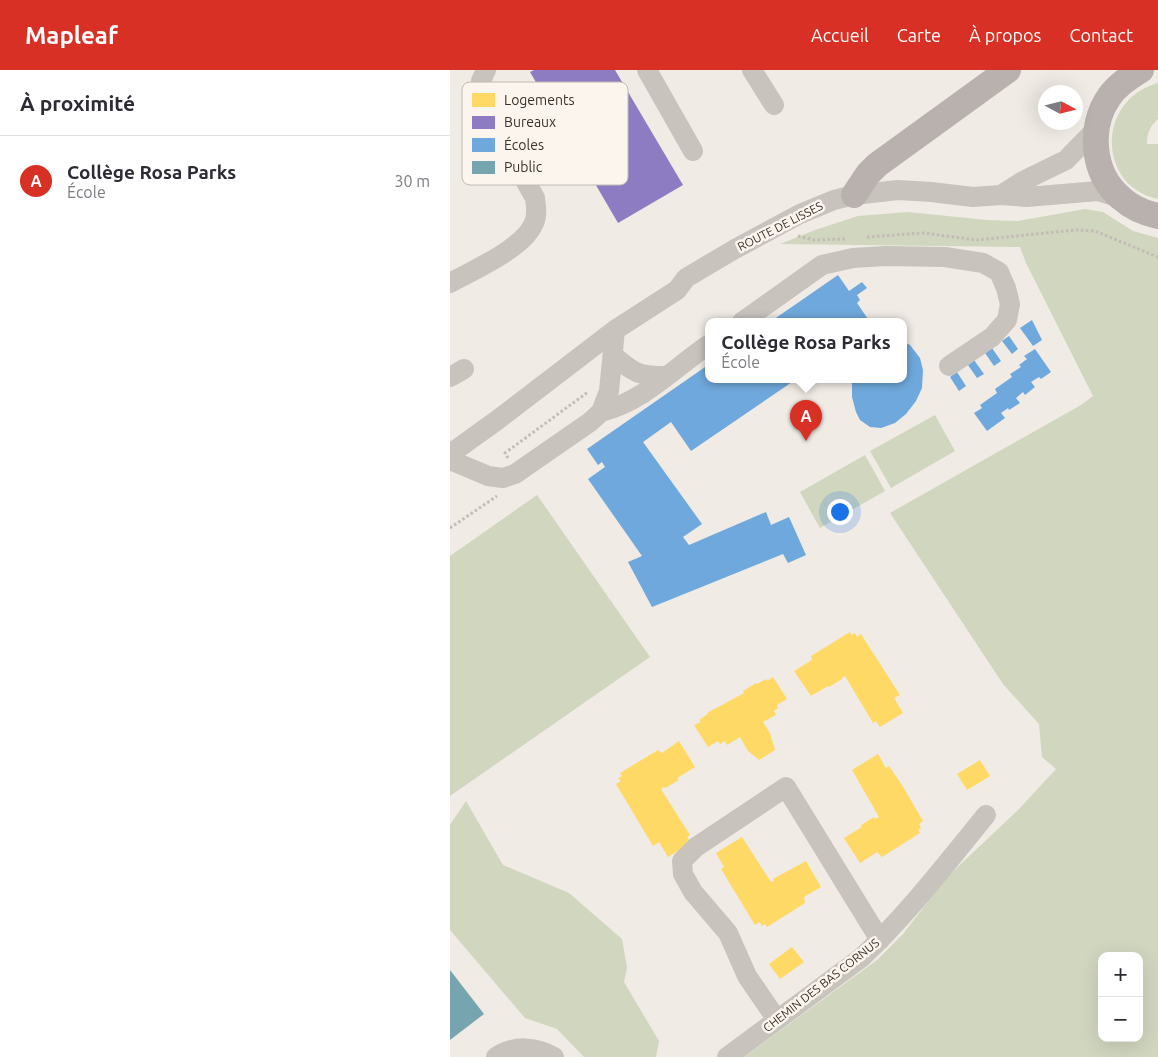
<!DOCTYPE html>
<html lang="fr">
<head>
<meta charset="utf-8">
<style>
	body { margin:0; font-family:Ubuntu,sans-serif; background:#f7f7f7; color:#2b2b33 }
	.controls { position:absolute; right:15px; bottom:15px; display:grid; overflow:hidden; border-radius:10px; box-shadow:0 5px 20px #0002 }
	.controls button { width:45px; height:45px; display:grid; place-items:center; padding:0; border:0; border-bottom:1px solid #e1e1e2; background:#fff; color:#2b2b33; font:25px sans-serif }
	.compass { position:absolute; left:588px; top:15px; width:45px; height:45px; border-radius:50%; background:#fff; box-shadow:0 5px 20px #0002; rotate:97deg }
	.you { position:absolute; left:389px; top:441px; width:18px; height:18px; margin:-12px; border:4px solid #fff; border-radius:50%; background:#1a73e8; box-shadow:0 0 0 8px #1a73e833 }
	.badge { display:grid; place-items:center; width:32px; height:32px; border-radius:50%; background:#d93025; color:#fff; font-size:16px; font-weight:700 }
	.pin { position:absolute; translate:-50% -41px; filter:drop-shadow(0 1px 2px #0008) }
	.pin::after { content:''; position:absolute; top:26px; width:18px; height:15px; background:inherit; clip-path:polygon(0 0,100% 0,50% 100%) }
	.popup { position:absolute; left:255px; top:248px; width:202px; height:65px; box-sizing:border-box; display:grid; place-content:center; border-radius:10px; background:#fff; filter:drop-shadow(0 1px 4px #0005); font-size:16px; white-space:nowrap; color:#7c7c81 }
	.popup b { font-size:19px; color:#2b2b33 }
	.popup::after { content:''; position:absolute; left:50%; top:100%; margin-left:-10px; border:10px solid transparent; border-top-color:#fff }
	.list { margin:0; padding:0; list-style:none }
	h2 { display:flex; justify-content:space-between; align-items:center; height:65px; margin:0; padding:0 20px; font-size:21px }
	h2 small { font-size:16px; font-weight:400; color:#7c7c81 }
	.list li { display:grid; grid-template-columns:32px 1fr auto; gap:15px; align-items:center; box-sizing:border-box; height:90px; padding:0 20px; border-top:1px solid #e1e1e2 }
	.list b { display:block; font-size:19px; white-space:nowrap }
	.list p { margin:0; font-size:16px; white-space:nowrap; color:#7c7c81 }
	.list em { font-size:16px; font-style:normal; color:#7c7c81 }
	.map { position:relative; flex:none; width:708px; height:987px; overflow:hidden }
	header { display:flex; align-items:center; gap:30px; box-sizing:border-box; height:70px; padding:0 25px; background:#d93025; color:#fff }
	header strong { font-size:24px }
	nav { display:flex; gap:28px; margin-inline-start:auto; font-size:18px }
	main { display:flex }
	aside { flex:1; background:#fff }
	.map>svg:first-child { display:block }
</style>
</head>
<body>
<header>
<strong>Mapleaf</strong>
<nav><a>Accueil</a><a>Carte</a><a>À propos</a><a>Contact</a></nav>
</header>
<main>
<aside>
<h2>À proximité<small></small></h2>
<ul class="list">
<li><span class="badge">A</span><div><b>Collège Rosa Parks</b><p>École</p></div><em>30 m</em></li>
</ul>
</aside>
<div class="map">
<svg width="708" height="987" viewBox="0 0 708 987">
	<rect width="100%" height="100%" fill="#f0ebe5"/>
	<path fill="#d1d6bf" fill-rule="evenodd" d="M 708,13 L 708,49 C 700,56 697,63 697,74 L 708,74 L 708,129 C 647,116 646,30 708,13 Z
		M 635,139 L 653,142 L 683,161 L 708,168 L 708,987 L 294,987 L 427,890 L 453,864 L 496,808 L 569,739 L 606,699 L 592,687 L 589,654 L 553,614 L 440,443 L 631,335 L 643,326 L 576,193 L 570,177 L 330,174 L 365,160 L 408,146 L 458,142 L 537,150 L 568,151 ZM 652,886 L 689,886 L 689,968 L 652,968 Z
		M 485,345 L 505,381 L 441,418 L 420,381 Z
		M 415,385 L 435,421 L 370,458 L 350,422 Z
		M 87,425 L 200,587 L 0,726 L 0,486 Z
		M 16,731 L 53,795 L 119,823 L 172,869 L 177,898 L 174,912 L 209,971 L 206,987 L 134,987 L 107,959 L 75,948 L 0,860 L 0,755 Z"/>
	<path fill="#ffd966" d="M 400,562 L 401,565 L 405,563 L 407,567 L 411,564 L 450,625 L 444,628 L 453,643 L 430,657 L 426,651 L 423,653 L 395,606 L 392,608 L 392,609 L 379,617 L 378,616 L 361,626 L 344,601 L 362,590 L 361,586 Z
		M 323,607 L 337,629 L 327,635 L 328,638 L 324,641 L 326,645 L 313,652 L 320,663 L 325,680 L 309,690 L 298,681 L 290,667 L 277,675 L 275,671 L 270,674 L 268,671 L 258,677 L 244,655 L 251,652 L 249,650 L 258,644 L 257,643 L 294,623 L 293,621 L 306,613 L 307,614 L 316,609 L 317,611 Z
		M 229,671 L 245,697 L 227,708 L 229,710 L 215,718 L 214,717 L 211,719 L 240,765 L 237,767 L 241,773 L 218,787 L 209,772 L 203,776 L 166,714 L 171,711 L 168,708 L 172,706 L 170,703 L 208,680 L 212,683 Z
		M 428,684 L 436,698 L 439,696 L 452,715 L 473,751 L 469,754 L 471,758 L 468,760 L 470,763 L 432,787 L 427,782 L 410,793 L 394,768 L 412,757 L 410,756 L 424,747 L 425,749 L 429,747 L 402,700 Z
		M 530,690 L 540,706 L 517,720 L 507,704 Z
		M 292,767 L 321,812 L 324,811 L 323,809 L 356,791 L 371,817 L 354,827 L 355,833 L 317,857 L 315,854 L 312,856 L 310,852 L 305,855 L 271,799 L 274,797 L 266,783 Z
		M 342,877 L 354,892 L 330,909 L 319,894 Z"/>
	<path fill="#8e7cc3" d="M 84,0 L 165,0 L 233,115 L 168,153 L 80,2 Z"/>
	<path fill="#6fa8dc" d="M 388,205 L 399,221 L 412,212 L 417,218 L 407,225 L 410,230 L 407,233 L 420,252 L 320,252 Z
		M 582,250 L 592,270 L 583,276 L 570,258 Z
		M 559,266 L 568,279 L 562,284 L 552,271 Z
		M 454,272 L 460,275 L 470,288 L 473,300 L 472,318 L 466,331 L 456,344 L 445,353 L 431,358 L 420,357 L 410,350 L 406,342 L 402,327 L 402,314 L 399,310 L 454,310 Z
		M 542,278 L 551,291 L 544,296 L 535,283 Z
		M 585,279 L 601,302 L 591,309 L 589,307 L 581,312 L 585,317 L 575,325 L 573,322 L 566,328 L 570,333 L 559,340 L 558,338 L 551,343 L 555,348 L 537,361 L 524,343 L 532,338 L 530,335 L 547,323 L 545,319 L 562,307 L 560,304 L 571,297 L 569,295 L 577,289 L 574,286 Z
		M 524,290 L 534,304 L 527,308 L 518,295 Z
		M 258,295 L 258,310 L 345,310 L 241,381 L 221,352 L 193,372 L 252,454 L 233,467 L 239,475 L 316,442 L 321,455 L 339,447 L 356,485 L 338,493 L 333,484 L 202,537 L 178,492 L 192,486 L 138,409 L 155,397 L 152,392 L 148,395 L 137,379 Z
		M 507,302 L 516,316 L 509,321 L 500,307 Z"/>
	<path fill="#76a5af" d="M 0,900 L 34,944 L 0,970 Z"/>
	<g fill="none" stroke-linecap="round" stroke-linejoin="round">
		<path stroke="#c2bbb6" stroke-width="3" stroke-dasharray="2.5 2.5" stroke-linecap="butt" d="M 348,166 L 364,170 L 396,169
			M 417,167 L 473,163 L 527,170 L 627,160 L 645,161 L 708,187
			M 58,388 L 55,383 L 138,322
			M 0,458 L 47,426"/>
		<path stroke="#c9c3be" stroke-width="20" d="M 197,0 L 243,81
			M 302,0 L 324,35
			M 551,125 L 573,111 L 616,90 L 646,59
			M 0,213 C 23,200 72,179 83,155 C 88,146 86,137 85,128 L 40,48 L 32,29 L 31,11 L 36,0
			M 292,252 L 372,195 L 403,188 L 436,186 L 495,187 L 533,193 L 549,202 L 556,218 L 560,234 L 557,250 L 542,267 L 499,296
			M 164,286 C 185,304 189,306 217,306
			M 0,307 L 14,299
			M 151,342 C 194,331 223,299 258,275
			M 0,384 L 46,351 L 165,260 L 227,220 L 236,208 L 285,179 L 350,144 L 384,130 L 404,125 L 448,120 L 481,122 L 523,127 L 551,125 L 577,127 L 648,121 L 670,128
			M 0,390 L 38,406 L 53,408 L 65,404 L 140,352 L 151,342 L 159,321 L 165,260
			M 327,950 L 297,906 L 278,863 L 243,822 L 233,804 L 232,791 L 246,777 L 336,717 L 430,870
			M 46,987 C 63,975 86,976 104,987
			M 277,987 L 411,888 C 457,845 496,794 536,745"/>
		<path stroke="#b8b1ad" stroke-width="26" d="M 691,0 C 679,8 667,15 659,27 C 638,57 642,104 671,128 C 682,138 694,143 708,146
			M 404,125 L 418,104 L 427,95 L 558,0"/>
	</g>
	<g text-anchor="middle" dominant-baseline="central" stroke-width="5" stroke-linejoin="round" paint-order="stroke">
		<g font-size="12" fill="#3b302b" stroke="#fbf5ee">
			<text transform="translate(330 156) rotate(-27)">ROUTE DE LISSES</text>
			<text transform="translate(371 915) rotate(-38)">CHEMIN DES BAS CORNUS</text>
		</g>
	</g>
	<rect x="12" y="12" width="166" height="103" rx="8" fill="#fbf5ee" stroke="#c1bab4" stroke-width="1"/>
	<rect x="22" y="23" width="23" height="14" fill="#ffd966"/>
	<rect x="22" y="46" width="23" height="13" fill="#8e7cc3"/>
	<rect x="22" y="68" width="23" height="14" fill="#6fa8dc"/>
	<rect x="22" y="91" width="23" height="13" fill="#76a5af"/>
	<g font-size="14" fill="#3b302b">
		<text x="54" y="35">Logements</text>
		<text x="54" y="57">Bureaux</text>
		<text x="54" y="80">Écoles</text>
		<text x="54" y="102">Public</text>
	</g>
</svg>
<div class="controls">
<button>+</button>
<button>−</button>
</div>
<svg class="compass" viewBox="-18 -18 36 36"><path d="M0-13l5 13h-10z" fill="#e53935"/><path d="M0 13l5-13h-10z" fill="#7c7c81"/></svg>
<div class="you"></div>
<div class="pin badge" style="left:356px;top:371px">A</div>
<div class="popup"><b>Collège Rosa Parks</b>École</div>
</div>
</main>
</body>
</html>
